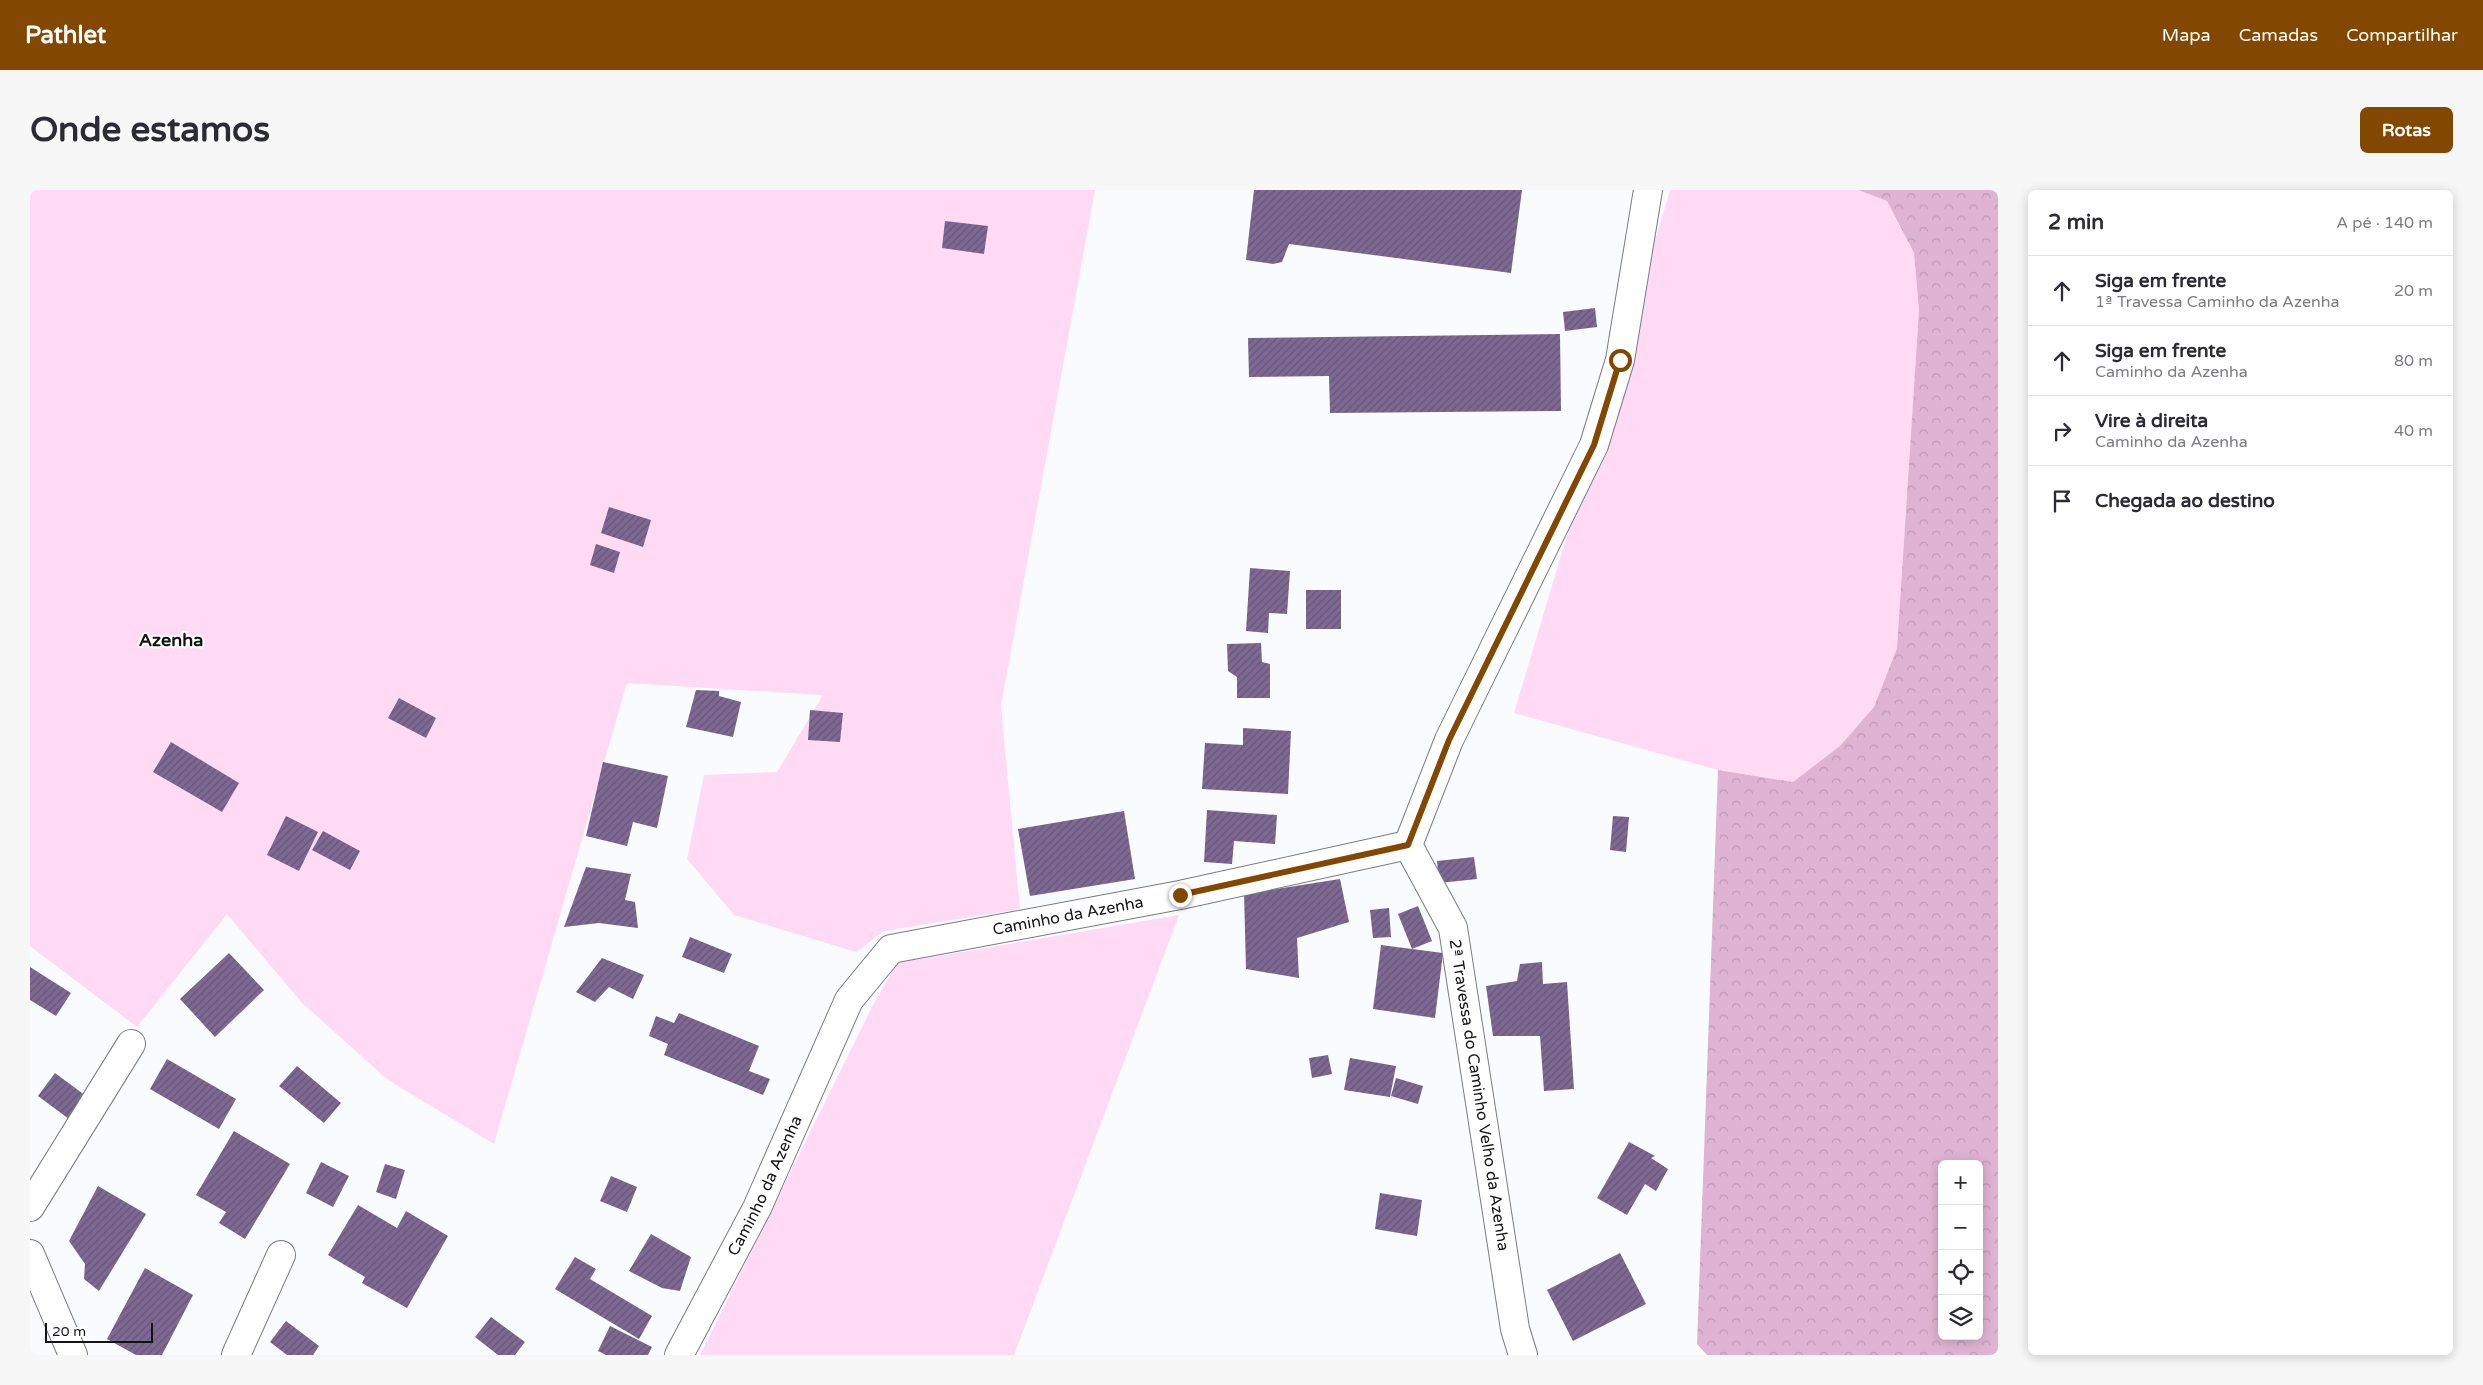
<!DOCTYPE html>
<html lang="pt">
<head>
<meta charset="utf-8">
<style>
	body { margin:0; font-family:"Varela Round",sans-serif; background:#f7f7f7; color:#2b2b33 }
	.controls { position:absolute; right:15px; bottom:15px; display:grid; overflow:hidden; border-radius:8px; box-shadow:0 2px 12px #0003 }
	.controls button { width:45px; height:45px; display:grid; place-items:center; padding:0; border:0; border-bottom:1px solid #e1e1e2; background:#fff; color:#2b2b33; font:25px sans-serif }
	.scale { position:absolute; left:15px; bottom:12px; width:108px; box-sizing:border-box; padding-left:5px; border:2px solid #131316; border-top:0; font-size:14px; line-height:18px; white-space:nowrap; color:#131316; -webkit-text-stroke:4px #fff; paint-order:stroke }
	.stop { position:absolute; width:15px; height:15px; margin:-11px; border:4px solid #824700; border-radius:50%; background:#fff }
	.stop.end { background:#824700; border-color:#fff; box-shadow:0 1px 5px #0008 }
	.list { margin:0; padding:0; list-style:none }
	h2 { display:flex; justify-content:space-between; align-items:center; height:65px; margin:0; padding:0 20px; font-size:21px }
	h2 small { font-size:16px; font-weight:400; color:#7c7c81 }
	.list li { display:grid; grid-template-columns:32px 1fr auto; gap:15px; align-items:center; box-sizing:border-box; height:70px; padding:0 20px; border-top:1px solid #e1e1e2 }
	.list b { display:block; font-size:19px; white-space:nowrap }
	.list p { margin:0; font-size:16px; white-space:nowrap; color:#7c7c81 }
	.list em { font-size:16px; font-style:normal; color:#7c7c81 }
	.icon { flex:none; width:28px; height:28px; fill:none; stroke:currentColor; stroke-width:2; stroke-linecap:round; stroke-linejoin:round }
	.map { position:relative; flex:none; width:1968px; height:1165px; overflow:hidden; border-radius:8px }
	header { display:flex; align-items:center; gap:30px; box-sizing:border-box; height:70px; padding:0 25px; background:#824700; color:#fff }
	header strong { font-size:24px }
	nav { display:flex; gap:28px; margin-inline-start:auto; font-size:18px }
	.intro { display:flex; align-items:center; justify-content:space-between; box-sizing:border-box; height:120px; padding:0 30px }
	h1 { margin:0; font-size:35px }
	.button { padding:12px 22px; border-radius:8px; background:#824700; color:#fff; font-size:18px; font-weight:700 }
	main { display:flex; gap:30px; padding:0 30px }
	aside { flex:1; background:#fff; border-radius:8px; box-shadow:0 2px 12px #0003 }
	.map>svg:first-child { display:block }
</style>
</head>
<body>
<header>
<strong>Pathlet</strong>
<nav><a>Mapa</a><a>Camadas</a><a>Compartilhar</a></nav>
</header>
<div class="intro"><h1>Onde estamos</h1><a class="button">Rotas</a></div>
<main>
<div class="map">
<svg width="1968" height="1165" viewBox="0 0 1968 1165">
	<defs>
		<pattern id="forest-crowns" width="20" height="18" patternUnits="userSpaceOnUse" patternTransform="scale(1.25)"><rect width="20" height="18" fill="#dfb3d3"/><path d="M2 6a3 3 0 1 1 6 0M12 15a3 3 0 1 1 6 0" fill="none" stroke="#be99b4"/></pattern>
		<pattern id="building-hatch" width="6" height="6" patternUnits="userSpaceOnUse" patternTransform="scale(1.25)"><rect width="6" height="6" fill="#7e6993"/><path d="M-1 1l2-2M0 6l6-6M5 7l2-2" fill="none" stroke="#657"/></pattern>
	</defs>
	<rect width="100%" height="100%" fill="#fafbfe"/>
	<path fill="#fedaf4" d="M 0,0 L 1065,0 L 971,516 L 990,719 L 854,741 L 826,762 L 704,725 L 657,669 L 674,585 L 747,582 L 793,505 L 597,493 L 464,954 L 358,890 L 272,813 L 197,724 L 107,837 L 0,756 Z
		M 1640,0 L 1828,0 L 1857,11 L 1884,63 L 1889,120 L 1867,458 L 1844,517 L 1810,556 L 1763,592 L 1688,580 L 1484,523 Z
		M 1149,725 L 984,1165 L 670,1165 L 843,815 L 867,773 Z"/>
	<path fill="url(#forest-crowns)" fill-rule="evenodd" d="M 1828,0 L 1968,0 L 1968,1165 L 1677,1165 L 1667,1154 L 1688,580 L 1763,592 L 1810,556 L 1844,517 L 1867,458 L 1889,120 L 1884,63 L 1857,11 ZM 1912,974 L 1949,974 L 1949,1146 L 1912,1146 Z"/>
	<path fill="url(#building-hatch)" d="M 1224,0 L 1492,0 L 1481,83 L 1259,54 L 1252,72 L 1243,74 L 1216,70 Z
		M 915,31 L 958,36 L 954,64 L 912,58 Z
		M 1565,118 L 1567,137 L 1535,141 L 1533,122 Z
		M 1530,144 L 1531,221 L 1300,223 L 1299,186 L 1219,187 L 1218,148 Z
		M 579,317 L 621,330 L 613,357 L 571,343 Z
		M 566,354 L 590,362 L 584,383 L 560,375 Z
		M 1220,378 L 1260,381 L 1257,424 L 1239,423 L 1238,443 L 1216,441 Z
		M 1276,400 L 1311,400 L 1311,439 L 1276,439 Z
		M 1231,453 L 1232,472 L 1240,474 L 1240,508 L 1207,508 L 1207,487 L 1198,481 L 1197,454 Z
		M 666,500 L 689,501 L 689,506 L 711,512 L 703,547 L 656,537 Z
		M 369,508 L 406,528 L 396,548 L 358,528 Z
		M 780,520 L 813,523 L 810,552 L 778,550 Z
		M 1213,538 L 1261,541 L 1258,604 L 1172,599 L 1175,553 L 1213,555 Z
		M 141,552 L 209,593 L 192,622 L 123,582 Z
		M 573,572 L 638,586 L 627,638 L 603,632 L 597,656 L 556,646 Z
		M 1177,620 L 1247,625 L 1245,654 L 1204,651 L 1202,674 L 1174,672 Z
		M 1094,621 L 1105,689 L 1000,706 L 988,639 Z
		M 256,626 L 288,642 L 269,681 L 237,665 Z
		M 1583,626 L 1599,627 L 1596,662 L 1580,660 Z
		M 293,641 L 330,661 L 320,680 L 282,660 Z
		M 1444,667 L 1447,689 L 1409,693 L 1407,671 Z
		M 556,677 L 601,684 L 595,710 L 605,712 L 608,738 L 569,733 L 534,737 Z
		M 1310,689 L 1319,732 L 1267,748 L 1269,788 L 1216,779 L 1214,704 Z
		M 1388,716 L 1402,751 L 1382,759 L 1368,724 Z
		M 1359,718 L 1361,747 L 1343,748 L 1340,720 Z
		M 660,747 L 702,764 L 694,783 L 652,767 Z
		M 1351,755 L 1413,763 L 1405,828 L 1343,819 Z
		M 199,763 L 234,800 L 185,847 L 150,809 Z
		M 572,768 L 614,785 L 603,809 L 579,797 L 565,812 L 546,802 Z
		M 1512,772 L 1513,794 L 1537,792 L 1544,899 L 1514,901 L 1510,846 L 1463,846 L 1456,796 L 1487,791 L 1490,774 Z
		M 0,777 L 41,803 L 26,826 L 0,810 Z
		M 649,823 L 729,856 L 719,881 L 740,889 L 733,905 L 634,865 L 638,854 L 619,846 L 626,826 L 644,833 Z
		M 1298,865 L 1302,884 L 1282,888 L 1279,868 Z
		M 1320,868 L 1366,876 L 1360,907 L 1314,900 Z
		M 137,869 L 206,909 L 189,939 L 120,899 Z
		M 267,876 L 311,913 L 294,933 L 249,896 Z
		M 25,883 L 60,909 L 43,932 L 8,906 Z
		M 1366,888 L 1393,896 L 1388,914 L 1361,906 Z
		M 204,941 L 260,974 L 215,1049 L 189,1033 L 196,1022 L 166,1005 Z
		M 1599,952 L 1625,966 L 1621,968 L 1638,979 L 1626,1001 L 1615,994 L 1597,1025 L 1567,1008 Z
		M 291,972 L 319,986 L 303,1017 L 276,1003 Z
		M 355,974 L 375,980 L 366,1009 L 346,1002 Z
		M 581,986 L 607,997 L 597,1022 L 570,1011 Z
		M 68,996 L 116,1024 L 69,1101 L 54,1089 L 55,1074 L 39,1051 Z
		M 1350,1003 L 1392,1010 L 1387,1046 L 1345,1039 Z
		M 328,1015 L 367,1038 L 376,1021 L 418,1046 L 377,1118 L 332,1093 L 335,1087 L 298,1065 Z
		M 621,1044 L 661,1067 L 650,1101 L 632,1098 L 599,1081 Z
		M 1590,1063 L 1616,1114 L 1543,1151 L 1517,1100 Z
		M 545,1067 L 566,1079 L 560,1089 L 622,1126 L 609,1149 L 525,1099 Z
		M 115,1078 L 163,1105 L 132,1165 L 106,1165 L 77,1149 Z
		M 461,1127 L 495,1152 L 485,1165 L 468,1165 L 445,1147 Z
		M 256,1131 L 289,1156 L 283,1165 L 257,1165 L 240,1152 Z
		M 580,1136 L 622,1157 L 618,1165 L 576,1165 L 568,1161 Z"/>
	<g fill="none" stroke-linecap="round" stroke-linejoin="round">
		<defs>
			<g id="street">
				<path d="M 1378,655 L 1419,550 L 1564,255 L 1590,170 L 1618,0"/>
				<path d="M 1378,655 L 1423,738 L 1485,1139 L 1493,1165"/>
				<path d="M 0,1017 L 101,854"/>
				<path d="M 0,1064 L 43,1165"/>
				<path d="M 206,1165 L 251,1065"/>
				<path id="s1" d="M 649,1165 L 727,1018 L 819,810 L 861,759 L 1150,705 L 1378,655"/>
			</g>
		</defs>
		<use href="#street" stroke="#7b7c84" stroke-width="30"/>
		<use href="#street" stroke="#fff" stroke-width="28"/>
	</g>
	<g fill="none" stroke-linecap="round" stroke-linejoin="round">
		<path stroke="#824700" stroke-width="6" d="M 1150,705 L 1378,655 L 1419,550 L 1564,255 L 1590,170"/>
	</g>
	<g text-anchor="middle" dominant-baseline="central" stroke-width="4" stroke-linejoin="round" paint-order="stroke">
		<g font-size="16" fill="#131316" stroke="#fff">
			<text stroke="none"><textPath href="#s1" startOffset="640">Caminho da Azenha</textPath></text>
			<text transform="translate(1449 905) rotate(81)">2ª Travessa do Caminho Velho da Azenha</text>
			<text stroke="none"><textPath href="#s1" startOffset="190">Caminho da Azenha</textPath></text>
		</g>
		<g font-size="18" font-weight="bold" fill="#131316" stroke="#fff">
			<text x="141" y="450">Azenha</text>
		</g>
	</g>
</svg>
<div class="controls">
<button>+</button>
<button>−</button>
<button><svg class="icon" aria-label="locate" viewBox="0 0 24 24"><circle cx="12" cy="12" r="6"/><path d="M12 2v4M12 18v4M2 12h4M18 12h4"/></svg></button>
<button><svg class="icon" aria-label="layers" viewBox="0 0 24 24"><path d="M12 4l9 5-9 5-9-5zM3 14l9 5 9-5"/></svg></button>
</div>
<div class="scale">20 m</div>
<div class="stop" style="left:1590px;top:170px"></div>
<div class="stop end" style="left:1150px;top:705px"></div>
</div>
<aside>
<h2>2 min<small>A pé · 140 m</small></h2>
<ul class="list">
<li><svg class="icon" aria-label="ahead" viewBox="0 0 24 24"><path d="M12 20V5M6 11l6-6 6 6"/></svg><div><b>Siga em frente</b><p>1ª Travessa Caminho da Azenha</p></div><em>20 m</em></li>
<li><svg class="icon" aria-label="ahead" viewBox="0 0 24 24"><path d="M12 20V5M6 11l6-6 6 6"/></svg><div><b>Siga em frente</b><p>Caminho da Azenha</p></div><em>80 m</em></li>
<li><svg class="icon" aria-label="right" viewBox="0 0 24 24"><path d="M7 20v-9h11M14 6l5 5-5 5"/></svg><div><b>Vire à direita</b><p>Caminho da Azenha</p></div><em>40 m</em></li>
<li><svg class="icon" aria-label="arrive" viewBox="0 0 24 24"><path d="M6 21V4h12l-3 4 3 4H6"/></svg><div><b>Chegada ao destino</b></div></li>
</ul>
</aside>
</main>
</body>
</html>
